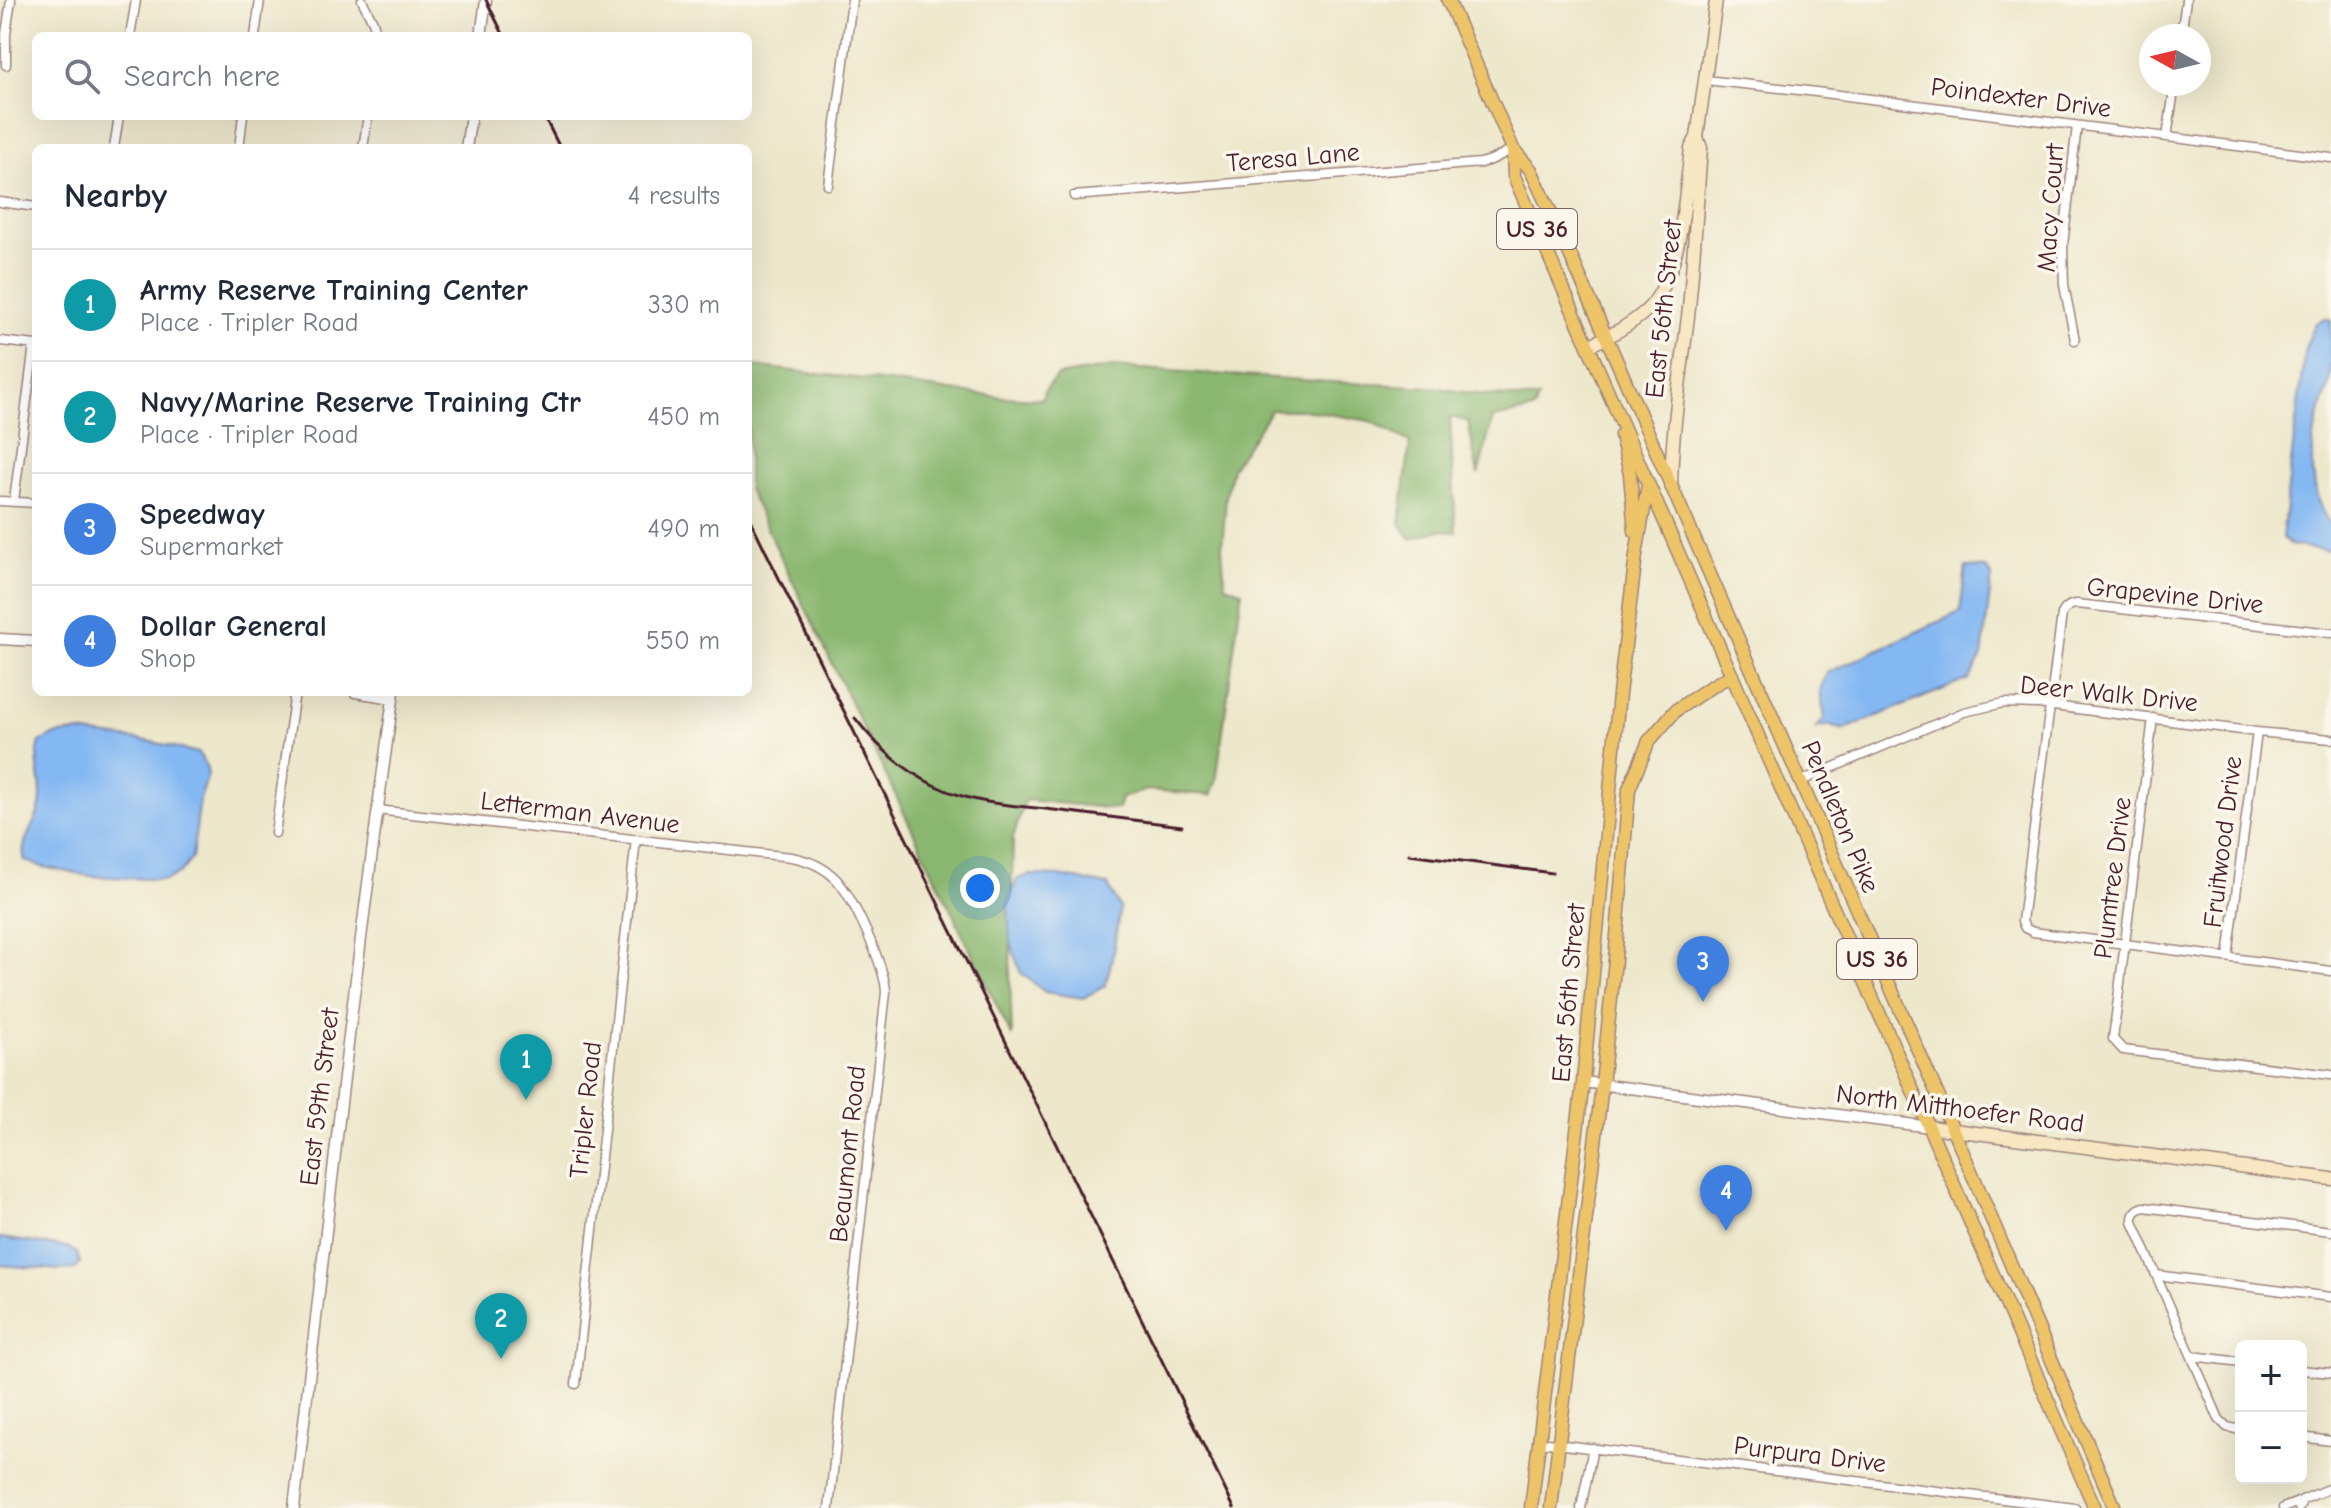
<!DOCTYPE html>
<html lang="en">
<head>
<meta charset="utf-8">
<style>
	body { margin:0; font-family:"Comic Neue",sans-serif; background:#f2f2f3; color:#1f2937 }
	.controls { position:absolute; right:24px; bottom:24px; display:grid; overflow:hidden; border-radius:12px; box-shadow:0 8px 32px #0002 }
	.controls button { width:72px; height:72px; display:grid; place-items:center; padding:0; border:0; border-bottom:2px solid #e0e1e3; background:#fff; color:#1f2937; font:40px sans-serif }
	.compass { position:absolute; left:2139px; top:24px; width:72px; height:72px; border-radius:50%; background:#fff; box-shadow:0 8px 32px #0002; rotate:278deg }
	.you { position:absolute; left:980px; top:888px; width:28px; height:28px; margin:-20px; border:6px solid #fff; border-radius:50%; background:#1a73e8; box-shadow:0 0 0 12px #1a73e833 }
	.badge { display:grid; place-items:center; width:52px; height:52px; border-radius:50%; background:#0b8043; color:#fff; font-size:26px; font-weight:700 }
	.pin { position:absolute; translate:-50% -66px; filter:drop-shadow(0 2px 4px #0008) }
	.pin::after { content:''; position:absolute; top:42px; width:28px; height:24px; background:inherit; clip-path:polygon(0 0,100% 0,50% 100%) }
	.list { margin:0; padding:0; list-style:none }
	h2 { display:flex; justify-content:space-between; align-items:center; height:104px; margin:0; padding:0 32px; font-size:34px }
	h2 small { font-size:26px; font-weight:400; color:#747a83 }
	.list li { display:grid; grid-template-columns:52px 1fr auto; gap:24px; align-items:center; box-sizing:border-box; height:112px; padding:0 32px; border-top:2px solid #e0e1e3 }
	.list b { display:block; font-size:30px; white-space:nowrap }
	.list p { margin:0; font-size:26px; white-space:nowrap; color:#747a83 }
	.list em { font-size:26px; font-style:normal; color:#747a83 }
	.icon { flex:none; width:44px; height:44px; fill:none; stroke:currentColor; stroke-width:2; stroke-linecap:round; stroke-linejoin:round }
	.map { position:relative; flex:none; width:2331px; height:1508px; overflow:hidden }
	.search { position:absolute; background:#fff; box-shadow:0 8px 32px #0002; left:32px; top:32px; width:720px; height:88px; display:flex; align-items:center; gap:20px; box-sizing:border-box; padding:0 28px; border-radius:12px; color:#747a83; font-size:30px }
	.panel { position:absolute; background:#fff; box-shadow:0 8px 32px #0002; left:32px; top:144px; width:720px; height:552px; border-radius:12px }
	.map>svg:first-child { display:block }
</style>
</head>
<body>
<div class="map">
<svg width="2331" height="1508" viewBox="0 0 2331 1508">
	<rect width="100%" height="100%" fill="#fbf7ec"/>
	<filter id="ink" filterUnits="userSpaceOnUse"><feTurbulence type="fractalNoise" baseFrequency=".0125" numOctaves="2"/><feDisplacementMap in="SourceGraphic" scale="16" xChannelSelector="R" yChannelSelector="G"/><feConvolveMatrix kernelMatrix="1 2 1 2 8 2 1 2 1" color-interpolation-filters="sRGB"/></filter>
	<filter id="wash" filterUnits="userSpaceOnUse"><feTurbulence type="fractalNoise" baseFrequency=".006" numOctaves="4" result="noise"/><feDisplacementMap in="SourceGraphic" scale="32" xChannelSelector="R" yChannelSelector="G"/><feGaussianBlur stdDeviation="1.8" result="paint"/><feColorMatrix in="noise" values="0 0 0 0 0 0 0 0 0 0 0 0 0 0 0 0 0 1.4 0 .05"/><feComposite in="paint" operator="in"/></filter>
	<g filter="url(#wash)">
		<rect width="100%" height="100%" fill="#ede7cb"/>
		<path fill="#8ab76f" stroke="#6a6b4d" stroke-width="2" d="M 748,365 C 795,372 842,376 889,382 C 939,389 990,398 1042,399 L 1044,391 L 1057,376 L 1113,367 L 1331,382 L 1432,387 L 1469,393 L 1528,399 L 1538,398 L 1534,410 L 1493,418 L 1478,475 L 1468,421 L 1450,417 L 1456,532 L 1440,530 L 1411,539 L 1400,524 L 1410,442 L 1370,421 L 1305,410 L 1271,410 L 1232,468 L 1226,497 L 1222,548 L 1225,585 L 1242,591 L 1216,782 L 1211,795 L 1147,790 L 1121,798 L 1118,809 L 1025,800 L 1013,838 L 1010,977 L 1012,1037 L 748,489 Z"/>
		<path fill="#84b8f2" stroke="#676c8e" stroke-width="2" d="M 2324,318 L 2331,320 C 2331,339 2331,363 2330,382 C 2327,394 2321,405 2318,417 C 2310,447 2309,500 2331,525 L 2331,551 L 2290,545 L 2282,538 L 2305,348 L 2315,324 Z
			M 1966,567 L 1986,568 L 1992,576 L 1982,656 L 1969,679 L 1843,730 L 1831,725 L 1816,728 L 1825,718 L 1820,690 L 1827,673 L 1960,612 Z
			M 77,732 L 148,741 L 198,753 L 205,763 L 208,774 L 200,800 L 192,858 L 180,873 L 166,880 L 90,876 L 43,867 L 25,861 C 18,843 37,823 40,806 C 45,782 32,764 40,742 L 53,735 Z
			M 1030,875 L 1059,876 L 1108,885 L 1120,908 L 1112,959 L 1105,986 L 1083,998 L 1045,992 L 1021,973 L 1010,942 L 1008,905 L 1017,879 Z
			M 0,1238 L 67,1247 L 77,1253 L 80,1263 L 76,1269 L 60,1270 L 0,1265 Z"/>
	</g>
	<g filter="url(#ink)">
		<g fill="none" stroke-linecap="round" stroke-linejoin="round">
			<defs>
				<path id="minor" d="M 362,0 L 373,22 L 377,36
					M 130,36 L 136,0
					M 255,36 L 260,0
					M 2181,36 L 2186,0
					M 6,65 L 6,34 L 11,0
					M 1705,80 L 1808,91 L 2331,158
					M 2167,137 L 2175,84
					M 114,148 L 119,116
					M 239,148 L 243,116
					M 363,148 L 368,116
					M 828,185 L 852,0
					M 1074,196 L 1481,163 L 1491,160 L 1513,149
					M 0,202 L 36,207
					M 2075,340 L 2064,285 L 2063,245 L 2077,126
					M 0,341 L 36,345
					M 0,501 L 36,503
					M 14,501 L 34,345
					M 2331,633 L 2077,604 C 2070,604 2065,608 2062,614 L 2022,921 L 2025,928 L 2033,932 L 2331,971
					M 2153,718 L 2113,1039 L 2123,1050 L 2331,1075
					M 1801,781 L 1964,712 L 2004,703 L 2038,704 L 2257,732 L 2331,739
					M 377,810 L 791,857 C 808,860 823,866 836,879 C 853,897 885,967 886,992 L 829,1508
					M 275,833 L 295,692
					M 2228,957 L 2257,732
					M 2156,1275 L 2331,1297
					M 2192,1356 L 2241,1362
					M 2301,1370 L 2331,1373
					M 576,1384 L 636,839
					M 2241,1430 L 2227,1427 L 2219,1419 L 2133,1222 C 2132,1214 2137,1209 2144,1207 L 2331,1231
					M 2301,1437 L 2331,1441
					M 1540,1442 L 2075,1508
					M 1581,1508 L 1593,1448
					M 2283,1508 L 2301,1501
					M 2299,1508 L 2302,1500 L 2328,1489 L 2331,1490"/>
				<path id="tertiary" d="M 481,36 L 486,0
					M 466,148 L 471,116
					M 0,639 L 36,641
					M 355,692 L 393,698
					M 1583,1082 L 1930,1127
					M 294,1508 C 326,1236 355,963 394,692"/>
				<path id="secondary" d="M 1588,346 C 1609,337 1629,326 1646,311 C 1682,277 1685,195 1691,148 L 1697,137 L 1716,0
					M 1671,486 C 1672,425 1682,369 1689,308 C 1694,255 1697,201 1701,148 L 1697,137
					M 1930,1127 L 2331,1179"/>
				<path id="primary" d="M 1448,0 L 1513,149 L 1531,170 L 1569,252 L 1974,1178 L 2115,1508
					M 1513,149 L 1514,176 L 2095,1508
					M 1621,435 L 1630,474 L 1635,531
					M 1531,1508 L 1583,1082 L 1619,694 L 1636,555 L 1648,485
					M 1551,1508 L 1602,1085 L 1615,960 L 1629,789 L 1649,741 L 1676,710 L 1712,686 L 1732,675"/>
			</defs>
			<use href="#minor" stroke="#9c837b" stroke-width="11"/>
			<use href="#tertiary" stroke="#9c837b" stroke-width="13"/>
			<use href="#secondary" stroke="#9c837b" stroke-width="15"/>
			<use href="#primary" stroke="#9c837b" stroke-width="15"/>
			<use href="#minor" stroke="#fff" stroke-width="8"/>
			<use href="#tertiary" stroke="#fff" stroke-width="10"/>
			<use href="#secondary" stroke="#f8e7c3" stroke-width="12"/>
			<use href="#primary" stroke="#eec469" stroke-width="12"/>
			<path stroke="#4a1f2b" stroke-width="3" d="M 486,0 L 504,36
				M 544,116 L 560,148
				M 748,515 L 1234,1508
				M 855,718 C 882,753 919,784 962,796 C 991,805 1023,806 1054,810 C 1096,815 1139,821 1182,826
				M 1409,854 L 1552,873"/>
		</g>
	</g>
	<g text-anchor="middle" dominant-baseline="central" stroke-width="7" stroke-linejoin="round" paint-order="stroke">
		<g fill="#fbf7ec" stroke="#7f6065" stroke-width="2">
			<rect x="1497" y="209" width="80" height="40" rx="6"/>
			<rect x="1837" y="939" width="80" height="40" rx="6"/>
		</g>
		<g font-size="24" font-weight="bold" fill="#4a1f2b">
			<text x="1537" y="229">US 36</text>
			<text x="1877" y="959">US 36</text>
		</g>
		<g font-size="26" fill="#4a1f2b" stroke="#fbf7ec">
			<text transform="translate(2021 98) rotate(7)">Poindexter Drive</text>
			<text transform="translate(1293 158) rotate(-5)">Teresa Lane</text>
			<text transform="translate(2051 208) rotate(-86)">Macy Court</text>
			<text transform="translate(1664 309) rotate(-84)">East 56th Street</text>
			<text transform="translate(2175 596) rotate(6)">Grapevine Drive</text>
			<text transform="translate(2109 694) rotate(6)">Deer Walk Drive</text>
			<text transform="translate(580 813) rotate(7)">Letterman Avenue</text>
			<text transform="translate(1840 817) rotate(67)">Pendleton Pike</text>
			<text transform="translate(2223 842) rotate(-83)">Fruitwood Drive</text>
			<text transform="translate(2113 878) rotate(-83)">Plumtree Drive</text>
			<text transform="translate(1569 993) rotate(-85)">East 56th Street</text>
			<text transform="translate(320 1097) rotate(-83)">East 59th Street</text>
			<text transform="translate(1960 1109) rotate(7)">North Mitthoefer Road</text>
			<text transform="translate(586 1110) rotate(-84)">Tripler Road</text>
			<text transform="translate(848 1154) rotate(-84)">Beaumont Road</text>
			<text transform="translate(1810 1455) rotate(7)">Purpura Drive</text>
		</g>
	</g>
</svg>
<div class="controls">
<button>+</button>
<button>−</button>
</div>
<svg class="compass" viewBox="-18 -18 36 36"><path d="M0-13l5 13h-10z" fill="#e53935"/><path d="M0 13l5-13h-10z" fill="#747a83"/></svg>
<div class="you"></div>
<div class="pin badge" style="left:526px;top:1100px;background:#0f9aa8">1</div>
<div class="pin badge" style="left:501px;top:1359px;background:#0f9aa8">2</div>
<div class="pin badge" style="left:1703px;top:1002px;background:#3f7fe0">3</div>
<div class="pin badge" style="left:1726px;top:1231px;background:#3f7fe0">4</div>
<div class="search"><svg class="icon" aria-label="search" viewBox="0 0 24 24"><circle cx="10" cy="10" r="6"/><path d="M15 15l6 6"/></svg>Search here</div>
<section class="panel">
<h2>Nearby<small>4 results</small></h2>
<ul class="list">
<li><span class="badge" style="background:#0f9aa8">1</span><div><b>Army Reserve Training Center</b><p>Place · Tripler Road</p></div><em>330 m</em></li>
<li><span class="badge" style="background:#0f9aa8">2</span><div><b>Navy/Marine Reserve Training Ctr</b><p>Place · Tripler Road</p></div><em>450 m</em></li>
<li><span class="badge" style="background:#3f7fe0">3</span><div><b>Speedway</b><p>Supermarket</p></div><em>490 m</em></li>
<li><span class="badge" style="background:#3f7fe0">4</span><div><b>Dollar General</b><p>Shop</p></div><em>550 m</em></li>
</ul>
</section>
</div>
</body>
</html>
